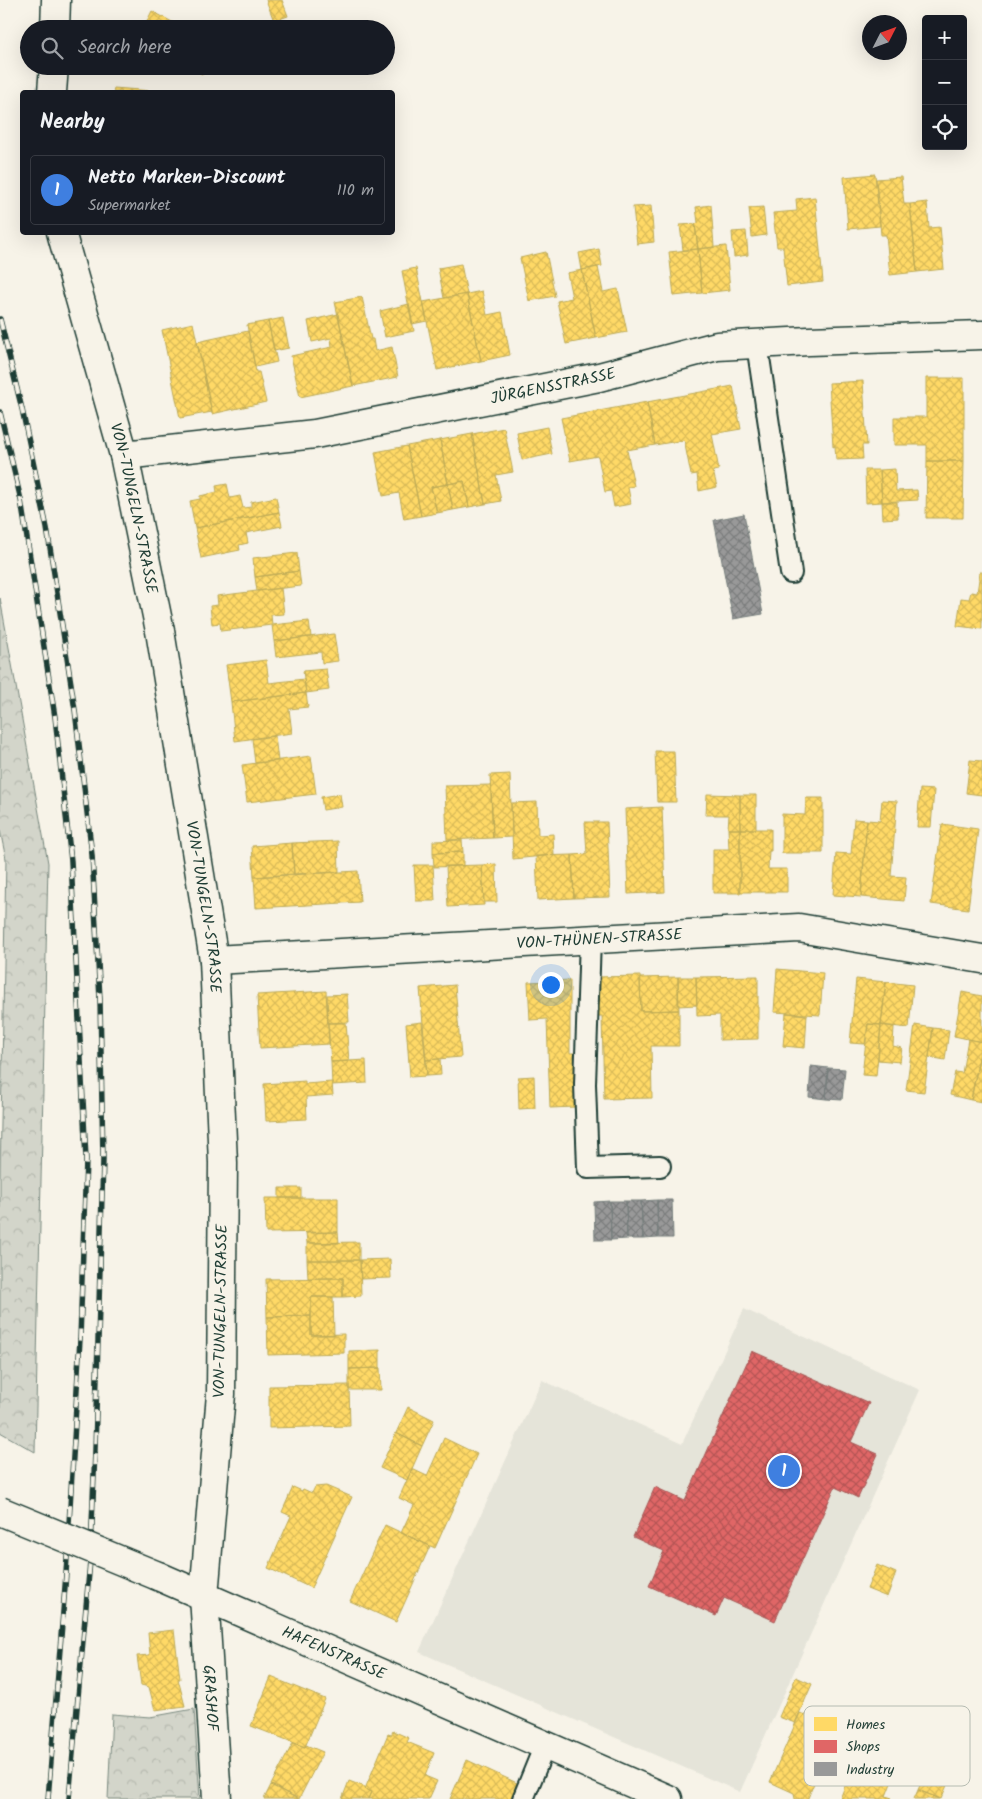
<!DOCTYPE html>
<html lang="en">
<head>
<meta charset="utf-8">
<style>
	body { margin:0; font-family:Kalam,sans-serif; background:#20242c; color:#f1f3f6 }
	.controls { position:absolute; right:15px; top:15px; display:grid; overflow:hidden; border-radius:5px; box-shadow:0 5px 20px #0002 }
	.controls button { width:45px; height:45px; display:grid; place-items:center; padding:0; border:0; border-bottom:1px solid #363941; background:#171b24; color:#f1f3f6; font:25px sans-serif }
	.compass { position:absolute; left:862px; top:15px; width:45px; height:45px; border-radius:50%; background:#171b24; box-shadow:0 5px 20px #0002; rotate:48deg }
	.you { position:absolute; left:550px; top:984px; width:18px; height:18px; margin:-12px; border:4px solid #fff; border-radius:50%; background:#1a73e8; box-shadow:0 0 0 8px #1a73e833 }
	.badge { display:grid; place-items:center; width:32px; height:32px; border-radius:50%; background:#db2777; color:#fff; font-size:16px; font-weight:700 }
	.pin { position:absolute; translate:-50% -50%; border:2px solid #fff; box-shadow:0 1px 5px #0006 }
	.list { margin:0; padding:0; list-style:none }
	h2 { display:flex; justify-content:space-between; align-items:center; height:65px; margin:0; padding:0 20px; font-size:21px }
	h2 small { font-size:16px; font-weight:400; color:#9ea1a6 }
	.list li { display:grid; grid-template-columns:32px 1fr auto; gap:15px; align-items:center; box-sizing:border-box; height:70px; margin:0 10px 10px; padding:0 10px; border:1px solid #363941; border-radius:5px }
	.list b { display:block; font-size:19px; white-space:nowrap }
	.list p { margin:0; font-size:16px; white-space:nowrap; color:#9ea1a6 }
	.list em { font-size:16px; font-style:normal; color:#9ea1a6 }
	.icon { flex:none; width:28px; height:28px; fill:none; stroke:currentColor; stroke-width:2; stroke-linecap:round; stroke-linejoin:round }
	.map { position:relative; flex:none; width:982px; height:1799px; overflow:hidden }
	.search { position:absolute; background:#171b24; box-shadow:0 5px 20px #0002; left:20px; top:20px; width:375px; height:55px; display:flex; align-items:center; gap:12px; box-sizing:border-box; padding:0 18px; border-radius:28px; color:#9ea1a6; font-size:19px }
	.panel { position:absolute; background:#171b24; box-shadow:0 5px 20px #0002; left:20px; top:90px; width:375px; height:145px; border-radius:5px }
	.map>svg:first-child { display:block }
</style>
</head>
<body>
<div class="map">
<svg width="982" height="1799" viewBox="0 0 982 1799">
	<defs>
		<pattern id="forest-crowns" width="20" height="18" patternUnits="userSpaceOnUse" patternTransform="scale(1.25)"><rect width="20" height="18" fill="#d3d5ca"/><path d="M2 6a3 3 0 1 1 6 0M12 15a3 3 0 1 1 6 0" fill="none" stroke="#b5b8ae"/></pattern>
		<pattern id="homes-cross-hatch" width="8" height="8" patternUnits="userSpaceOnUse" patternTransform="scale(1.25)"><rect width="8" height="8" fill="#ffd966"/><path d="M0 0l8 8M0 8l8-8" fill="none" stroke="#dabb59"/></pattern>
		<pattern id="shops-cross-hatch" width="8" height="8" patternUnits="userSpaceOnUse" patternTransform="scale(1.25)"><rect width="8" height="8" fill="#e06666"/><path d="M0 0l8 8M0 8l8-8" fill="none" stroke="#b55555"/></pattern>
		<pattern id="industry-cross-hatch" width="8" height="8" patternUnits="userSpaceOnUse" patternTransform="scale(1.25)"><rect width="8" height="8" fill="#999"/><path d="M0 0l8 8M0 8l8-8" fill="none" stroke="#7c7e7e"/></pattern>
	</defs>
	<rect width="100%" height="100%" fill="#f7f3e8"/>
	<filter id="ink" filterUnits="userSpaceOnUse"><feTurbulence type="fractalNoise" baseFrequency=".02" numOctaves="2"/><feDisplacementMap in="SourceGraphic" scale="10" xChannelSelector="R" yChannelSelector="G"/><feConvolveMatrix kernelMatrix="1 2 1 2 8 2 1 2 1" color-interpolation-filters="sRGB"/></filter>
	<g filter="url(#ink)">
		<path fill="#e5e4d9" d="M 744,1309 L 920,1390 L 740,1792 L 419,1652 L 542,1380 L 682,1444 Z"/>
		<path fill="url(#forest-crowns)" stroke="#79897f" d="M 0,598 L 48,863 L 35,1452 L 0,1432 L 0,1176 L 6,859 L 0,830 Z
			M 194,1709 L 200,1799 L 108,1799 L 112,1714 L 150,1717 Z"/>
		<path fill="url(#homes-cross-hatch)" stroke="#bcaa57" d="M 266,0 L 282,0 L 288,16 L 274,21 Z
			M 152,11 L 185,29 L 143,29 Z
			M 188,66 L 205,66 L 202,74 Z
			M 114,88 L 166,92 L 113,92 Z
			M 875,174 L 880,226 L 848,229 L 844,177 Z
			M 901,177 L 904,204 L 910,204 L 917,272 L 890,275 L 886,235 L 881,235 L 876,179 Z
			M 815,197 L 823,282 L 787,286 L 783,247 L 777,247 L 773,213 L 797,211 L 796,199 Z
			M 927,202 L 929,228 L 940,227 L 944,269 L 917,272 L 910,204 Z
			M 711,205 L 714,247 L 698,249 L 695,224 L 698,223 L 696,207 Z
			M 651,206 L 654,242 L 637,244 L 633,207 Z
			M 763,207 L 766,235 L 752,237 L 749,208 Z
			M 695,224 L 698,249 L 683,250 L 680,225 Z
			M 746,231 L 748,255 L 734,257 L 732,232 Z
			M 726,246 L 730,290 L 702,293 L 698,249 Z
			M 599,249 L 602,266 L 582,270 L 579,253 Z
			M 698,249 L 702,293 L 674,296 L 669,252 Z
			M 546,252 L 555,296 L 529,301 L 520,258 Z
			M 461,264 L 467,294 L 444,298 L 438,268 Z
			M 598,267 L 603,292 L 618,289 L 627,332 L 596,338 L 582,270 Z
			M 416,268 L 427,321 L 412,324 L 402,271 Z
			M 582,270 L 596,338 L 566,344 L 557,301 L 572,298 L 567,273 Z
			M 482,291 L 487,315 L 502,312 L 510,355 L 481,361 L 467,294 Z
			M 467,294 L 481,361 L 437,370 L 423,302 Z
			M 362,297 L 371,339 L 373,339 L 375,351 L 392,347 L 398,377 L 353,386 L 335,302 Z
			M 409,304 L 414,331 L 385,337 L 380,311 Z
			M 338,314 L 353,386 L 300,397 L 291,356 L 332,347 L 331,338 L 312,342 L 308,321 Z
			M 283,318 L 289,348 L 274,351 L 268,321 Z
			M 268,321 L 277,362 L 255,367 L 247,325 Z
			M 193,323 L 212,412 L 180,418 L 162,330 Z
			M 248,331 L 256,372 L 259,372 L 266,402 L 212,414 L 197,342 Z
			M 926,378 L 964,378 L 964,461 L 927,461 L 927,445 L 894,445 L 894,417 L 926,417 Z
			M 863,381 L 867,445 L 862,445 L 863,459 L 836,460 L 835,446 L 833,447 L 829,383 Z
			M 733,386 L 741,429 L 712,434 L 719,470 L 713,471 L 717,487 L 699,491 L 697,474 L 691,475 L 684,440 L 655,445 L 647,402 Z
			M 647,402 L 655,445 L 627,450 L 634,486 L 628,487 L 631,504 L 614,507 L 611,491 L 605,492 L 598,456 L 570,461 L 561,418 Z
			M 547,427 L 552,454 L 522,460 L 517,433 Z
			M 504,428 L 513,472 L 496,475 L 501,501 L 485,504 L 472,434 Z
			M 472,434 L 485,504 L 469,507 L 464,481 L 448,484 L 440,440 Z
			M 440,440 L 448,484 L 431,487 L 437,513 L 421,516 L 407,446 Z
			M 407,446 L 421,516 L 404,519 L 399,493 L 383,496 L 375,452 Z
			M 927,461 L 964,461 L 963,518 L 926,518 Z
			M 895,469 L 896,491 L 917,490 L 918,500 L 882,502 L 880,470 Z
			M 865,470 L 880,470 L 882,502 L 866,503 Z
			M 464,481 L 469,507 L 453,510 L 448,484 Z
			M 227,484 L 230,498 L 240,496 L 243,508 L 251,507 L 251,502 L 276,497 L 279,512 L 195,528 L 190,501 L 200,499 L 200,496 L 217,492 L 216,486 Z
			M 448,484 L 453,510 L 437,513 L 431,487 Z
			M 882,502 L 897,502 L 898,518 L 883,519 Z
			M 279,512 L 282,526 L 246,533 L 248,543 L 239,545 L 240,550 L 201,558 L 195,528 Z
			M 297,553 L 299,571 L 255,577 L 253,558 Z
			M 299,571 L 301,586 L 257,591 L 255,577 Z
			M 980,572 L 982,572 L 982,629 L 957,626 L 961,598 L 969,599 L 971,592 L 977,593 Z
			M 281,588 L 284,614 L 271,615 L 272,625 L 221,631 L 220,623 L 212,624 L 210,606 L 218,605 L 217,596 Z
			M 309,621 L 311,637 L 274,641 L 272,625 Z
			M 334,634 L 338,661 L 322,663 L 321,652 L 276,657 L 274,641 Z
			M 266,660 L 269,683 L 304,679 L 306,693 L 231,702 L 226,665 Z
			M 326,669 L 329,690 L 306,693 L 303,671 Z
			M 306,693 L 308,707 L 289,709 L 292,733 L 235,741 L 231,702 Z
			M 275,736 L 278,761 L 255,763 L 252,739 Z
			M 655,751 L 674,751 L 676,802 L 657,802 Z
			M 311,756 L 316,794 L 247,802 L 242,765 Z
			M 970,760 L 982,761 L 982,795 L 966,793 Z
			M 510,774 L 512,837 L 493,838 L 490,775 Z
			M 491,785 L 493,838 L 447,840 L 445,786 Z
			M 920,789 L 934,790 L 931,827 L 917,827 Z
			M 340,794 L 342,807 L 323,810 L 321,797 Z
			M 707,794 L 740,795 L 740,829 L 728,829 L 729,815 L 706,815 Z
			M 740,795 L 756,795 L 756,829 L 740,829 Z
			M 806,798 L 823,798 L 823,853 L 782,853 L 782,814 L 805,815 Z
			M 882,800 L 897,801 L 891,876 L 906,877 L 904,901 L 861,897 L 867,820 L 880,821 Z
			M 537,802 L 538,835 L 553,834 L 554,855 L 513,859 L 511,803 Z
			M 662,807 L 665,892 L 628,894 L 625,809 Z
			M 854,819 L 867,820 L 861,897 L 833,895 L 836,853 L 851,854 Z
			M 585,822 L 607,822 L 610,897 L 574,898 L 572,855 L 587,854 Z
			M 942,824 L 978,829 L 968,909 L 931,904 Z
			M 728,829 L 740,829 L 740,893 L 713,893 L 713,849 L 729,849 Z
			M 740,829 L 771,829 L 771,851 L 769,851 L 768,869 L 787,869 L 787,892 L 740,892 Z
			M 462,840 L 463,852 L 433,853 L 433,841 Z
			M 338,841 L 339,872 L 294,874 L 292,843 Z
			M 292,843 L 294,874 L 254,877 L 252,846 Z
			M 463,852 L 463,866 L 434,867 L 433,853 Z
			M 572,855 L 574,898 L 538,900 L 536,856 Z
			M 496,864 L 497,902 L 484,902 L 482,865 Z
			M 414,865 L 433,865 L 435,901 L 416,901 Z
			M 482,865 L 484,905 L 448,907 L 446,866 Z
			M 358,871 L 360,902 L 256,908 L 254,877 Z
			M 777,969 L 823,973 L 820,1015 L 774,1012 Z
			M 640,976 L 641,1011 L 679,1010 L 679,1046 L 651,1046 L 652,1098 L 604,1099 L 602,1016 L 597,1016 L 596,977 Z
			M 758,976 L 758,1039 L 720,1040 L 720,1015 L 697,1016 L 696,977 Z
			M 678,977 L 696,977 L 697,1005 L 678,1006 Z
			M 678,977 L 679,1010 L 641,1011 L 640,978 Z
			M 856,979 L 886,982 L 881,1025 L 868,1024 L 865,1044 L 850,1043 Z
			M 570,980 L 570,1053 L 574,1053 L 576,1107 L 550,1108 L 547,1019 L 530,1020 L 528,982 Z
			M 886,982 L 913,985 L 909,1028 L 881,1025 Z
			M 455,985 L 461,1057 L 426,1060 L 420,988 Z
			M 326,991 L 329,1044 L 260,1048 L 257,995 Z
			M 962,992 L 982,996 L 982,1042 L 954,1036 Z
			M 347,994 L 349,1022 L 328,1023 L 327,995 Z
			M 786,1013 L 807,1015 L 805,1048 L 783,1046 Z
			M 422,1022 L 427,1076 L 410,1077 L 406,1024 Z
			M 328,1023 L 346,1023 L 349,1061 L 331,1062 Z
			M 868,1024 L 881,1025 L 876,1076 L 862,1075 Z
			M 881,1025 L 894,1027 L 893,1046 L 902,1048 L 900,1062 L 878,1060 Z
			M 915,1025 L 933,1028 L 924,1092 L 906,1090 Z
			M 933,1028 L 949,1030 L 945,1060 L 929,1057 Z
			M 968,1039 L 982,1042 L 971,1100 L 950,1095 L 955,1072 L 962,1073 Z
			M 982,1043 L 982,1102 L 971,1100 Z
			M 440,1059 L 441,1075 L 427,1076 L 426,1060 Z
			M 366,1060 L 367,1083 L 332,1085 L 331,1062 Z
			M 534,1076 L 535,1108 L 519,1109 L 518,1077 Z
			M 305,1081 L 305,1084 L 332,1082 L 333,1095 L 306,1097 L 307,1119 L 266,1121 L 264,1084 Z
			M 279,1188 L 301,1188 L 301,1198 L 279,1198 Z
			M 265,1198 L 338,1198 L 338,1232 L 266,1233 Z
			M 338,1232 L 339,1243 L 307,1243 L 306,1233 Z
			M 359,1242 L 359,1260 L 307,1260 L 307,1243 Z
			M 390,1259 L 391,1278 L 361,1279 L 360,1260 Z
			M 307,1260 L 360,1260 L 361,1296 L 343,1297 L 343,1278 L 308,1278 Z
			M 343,1278 L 343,1297 L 311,1297 L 311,1316 L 267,1317 L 266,1279 Z
			M 311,1297 L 333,1297 L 334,1335 L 311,1335 Z
			M 311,1316 L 311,1335 L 344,1334 L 344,1353 L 268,1355 L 267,1317 Z
			M 380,1350 L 380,1368 L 349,1369 L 349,1351 Z
			M 380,1368 L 381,1390 L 349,1390 L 349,1369 Z
			M 349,1385 L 350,1426 L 269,1428 L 269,1386 Z
			M 408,1407 L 434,1420 L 422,1446 L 396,1433 Z
			M 396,1433 L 422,1446 L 407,1480 L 380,1468 Z
			M 444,1438 L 477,1454 L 435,1548 L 401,1533 L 414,1505 L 399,1498 L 412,1469 L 427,1476 Z
			M 326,1486 L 352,1497 L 311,1588 L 268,1568 L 291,1516 L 282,1512 L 293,1487 L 302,1491 L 303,1489 L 312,1493 L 315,1487 Z
			M 385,1525 L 430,1546 L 396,1622 L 350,1601 Z
			M 877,1565 L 896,1573 L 887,1597 L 867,1589 Z
			M 174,1630 L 180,1679 L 178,1679 L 185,1706 L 155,1710 L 149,1687 L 141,1685 L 137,1656 L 150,1655 L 148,1633 Z
			M 271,1677 L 325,1699 L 305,1747 L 251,1726 Z
			M 796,1677 L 812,1684 L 795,1723 L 779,1717 Z
			M 800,1713 L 836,1728 L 820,1765 L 828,1768 L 823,1780 L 816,1778 L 808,1798 L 805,1799 L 795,1799 L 794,1793 L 770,1782 Z
			M 393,1731 L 409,1738 L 407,1742 L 434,1753 L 425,1776 L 437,1781 L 429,1799 L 368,1799 L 371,1792 L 365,1789 L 388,1734 L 391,1735 Z
			M 940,1739 L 963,1749 L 941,1799 L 918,1790 Z
			M 293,1743 L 305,1747 L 306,1745 L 323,1752 L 299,1799 L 271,1785 Z
			M 876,1744 L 902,1755 L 886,1796 L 892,1798 L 891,1799 L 840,1799 L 853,1765 L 865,1770 Z
			M 467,1760 L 517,1783 L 510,1799 L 450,1799 Z
			M 349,1781 L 365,1787 L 365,1789 L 371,1792 L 368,1799 L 342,1799 Z
			M 271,1785 L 298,1799 L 264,1799 Z
			M 918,1790 L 940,1799 L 914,1799 Z"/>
		<path fill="url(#shops-cross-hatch)" stroke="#a65a57" d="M 752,1351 L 869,1403 L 851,1442 L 878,1454 L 858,1498 L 835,1487 L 775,1621 L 724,1598 L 716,1616 L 649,1586 L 664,1551 L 633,1537 L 655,1487 L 685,1501 Z"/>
		<path fill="url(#industry-cross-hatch)" stroke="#747d7b" d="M 744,514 L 763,614 L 733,619 L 714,520 Z
			M 811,1066 L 828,1068 L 826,1099 L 809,1097 Z
			M 828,1068 L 845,1069 L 842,1100 L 826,1099 Z
			M 657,1200 L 672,1200 L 673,1238 L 658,1238 Z
			M 657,1200 L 658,1238 L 643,1239 L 641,1201 Z
			M 610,1201 L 626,1201 L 627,1239 L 611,1240 Z
			M 610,1201 L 611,1240 L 595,1240 L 594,1202 Z
			M 626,1201 L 641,1201 L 643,1239 L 627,1239 Z"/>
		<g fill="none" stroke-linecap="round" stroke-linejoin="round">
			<defs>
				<path id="lane" d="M 757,344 L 791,573
					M 590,939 L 585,1084 L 588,1168 L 660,1166
					M 523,1799 L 545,1745"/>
				<g id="street">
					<path d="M 55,29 L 56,0"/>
					<path d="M 52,92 L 54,66"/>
					<path id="s1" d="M 61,232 L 124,455 L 160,631 L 214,960 L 223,1163 L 221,1394 L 204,1596 L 217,1799"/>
					<path id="s2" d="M 124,455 L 315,434 L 599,377 L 717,346 L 809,341 L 982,335"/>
					<path id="s3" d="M 214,960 L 799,928 L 982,959"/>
				</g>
				<g id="secondary">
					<path id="s4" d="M 158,1576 L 668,1799"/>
				</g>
			</defs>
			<use href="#lane" stroke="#1f3d34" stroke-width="24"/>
			<use href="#street" stroke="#1f3d34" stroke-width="31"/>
			<use href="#secondary" stroke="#1f3d34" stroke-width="31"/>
			<use href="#lane" stroke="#f7f3e8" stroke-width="20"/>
			<use href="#street" stroke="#f7f3e8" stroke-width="28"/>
			<use href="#secondary" stroke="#f7f3e8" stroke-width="28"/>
			<defs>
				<path id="rail" d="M 0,319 L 22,409 L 47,528 L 75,710 L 92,855 L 100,999 L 103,1159 L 95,1450 L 91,1550 L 69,1799
					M 0,412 L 21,500 L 55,717 L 71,861 L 86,1159 L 80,1339 L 66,1574 L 48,1799"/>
			</defs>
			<use href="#rail" stroke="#1f3d34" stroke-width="5.5"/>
			<use href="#rail" stroke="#f7f3e8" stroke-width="4" stroke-dasharray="11" stroke-linecap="butt"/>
			<defs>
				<path id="secondary-bridge" d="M 0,1511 L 158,1576"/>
			</defs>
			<use href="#secondary-bridge" stroke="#1f3d34" stroke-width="31" stroke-linecap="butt"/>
			<use href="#secondary-bridge" stroke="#f7f3e8" stroke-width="28"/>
		</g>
	</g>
	<g text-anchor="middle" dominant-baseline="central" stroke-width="5" stroke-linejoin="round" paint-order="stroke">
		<g font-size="16" fill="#1f3d34" stroke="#f7f3e8">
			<text stroke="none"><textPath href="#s2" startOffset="435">JÜRGENSSTRASSE</textPath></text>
			<text stroke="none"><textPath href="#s1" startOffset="286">VON-TUNGELN-STRASSE</textPath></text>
			<text stroke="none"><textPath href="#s1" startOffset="691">VON-TUNGELN-STRASSE</textPath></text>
			<text stroke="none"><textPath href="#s3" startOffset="386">VON-THÜNEN-STRASSE</textPath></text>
			<text transform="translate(221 1311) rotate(-89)">VON-TUNGELN-STRASSE</text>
			<text stroke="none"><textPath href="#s4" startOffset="192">HAFENSTRASSE</textPath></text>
			<text stroke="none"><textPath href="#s1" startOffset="1484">GRASHOF</textPath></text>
		</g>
	</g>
	<rect x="804" y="1706" width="166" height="80" rx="8" fill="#f7f3e8" stroke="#b6bcb2" stroke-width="1"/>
	<rect x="814" y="1717" width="23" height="14" fill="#ffd966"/>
	<rect x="814" y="1740" width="23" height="13" fill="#e06666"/>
	<rect x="814" y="1762" width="23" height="14" fill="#999"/>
	<g font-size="14" fill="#1f3d34">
		<text x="846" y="1729">Homes</text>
		<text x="846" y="1751">Shops</text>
		<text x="846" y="1774">Industry</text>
	</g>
</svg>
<div class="controls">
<button>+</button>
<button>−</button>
<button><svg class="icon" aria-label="locate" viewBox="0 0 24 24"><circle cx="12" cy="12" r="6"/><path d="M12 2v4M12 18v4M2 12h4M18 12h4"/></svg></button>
</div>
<svg class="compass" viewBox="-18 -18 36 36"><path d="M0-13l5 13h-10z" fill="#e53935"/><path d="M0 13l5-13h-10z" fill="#9ea1a6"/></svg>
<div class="you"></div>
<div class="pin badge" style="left:784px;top:1471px;background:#3f7fe0">1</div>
<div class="search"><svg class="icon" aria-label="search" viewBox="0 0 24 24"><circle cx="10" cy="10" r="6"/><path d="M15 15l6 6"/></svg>Search here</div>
<section class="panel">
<h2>Nearby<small></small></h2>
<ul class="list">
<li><span class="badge" style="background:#3f7fe0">1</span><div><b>Netto Marken-Discount</b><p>Supermarket</p></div><em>110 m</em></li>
</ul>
</section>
</div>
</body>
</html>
